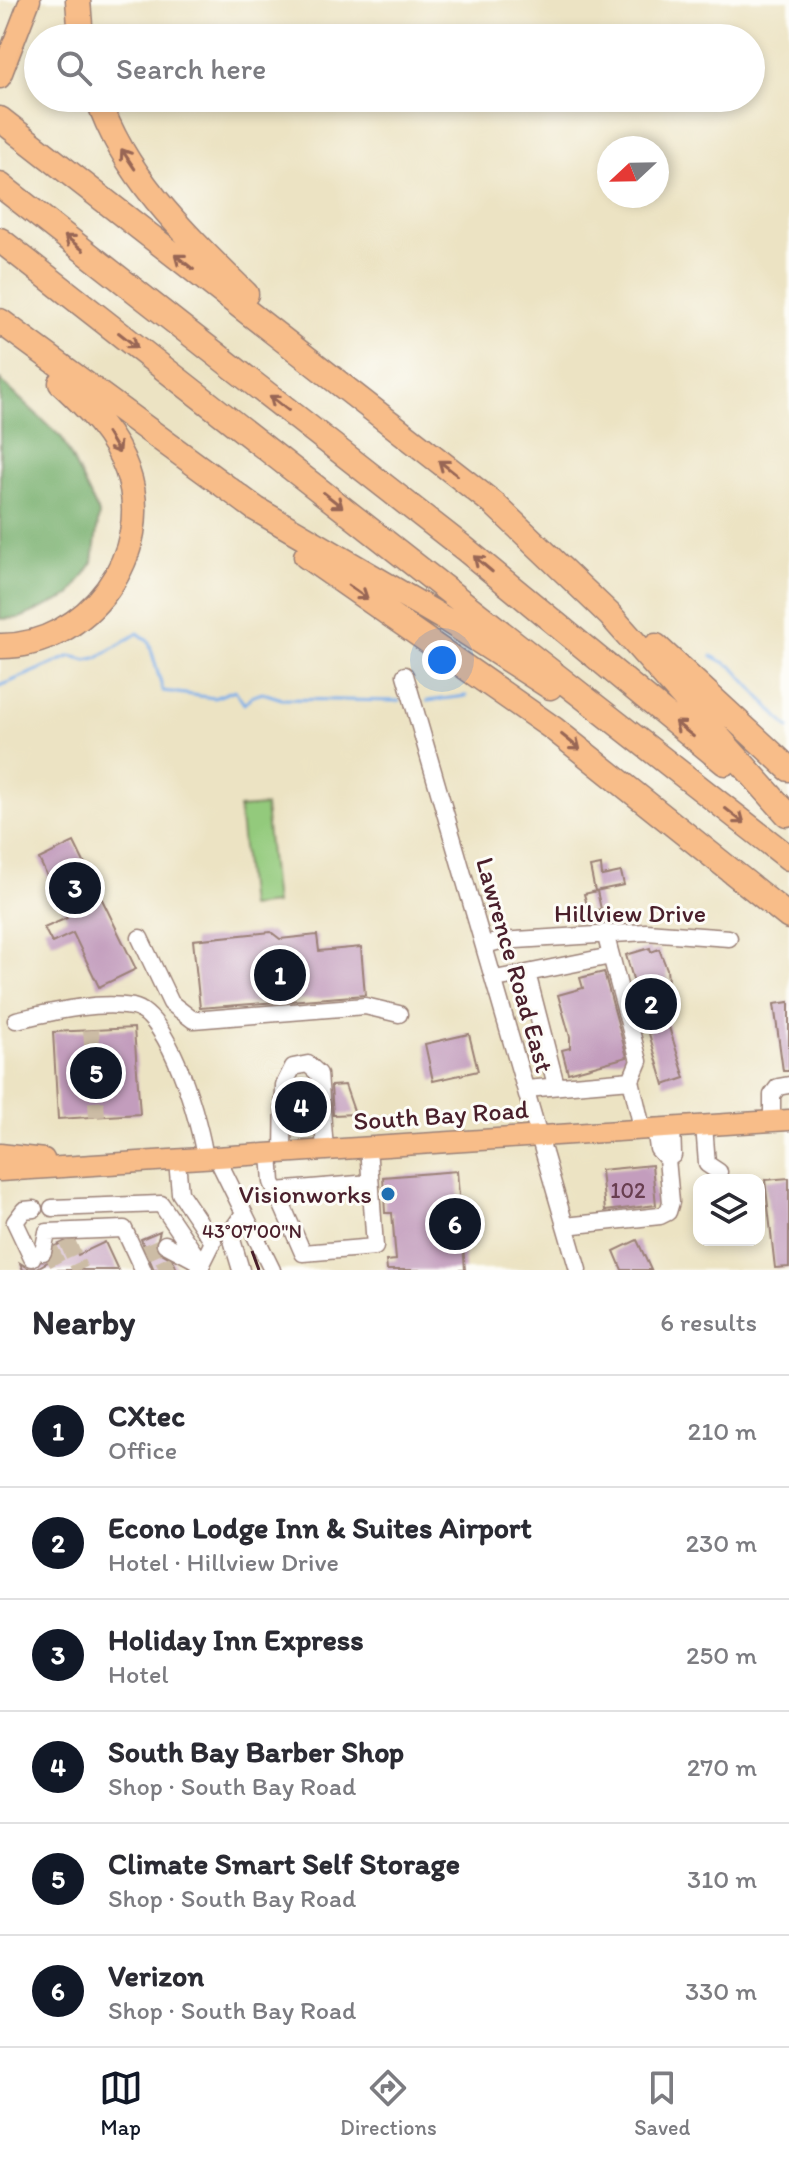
<!DOCTYPE html>
<html lang="en">
<head>
<meta charset="utf-8">
<style>
	body { margin:0; font-family:Itim,sans-serif; background:#f2f2f3; color:#2b2b33 }
	.controls { position:absolute; right:24px; bottom:24px; display:grid; overflow:hidden; border-radius:16px; box-shadow:0 4px 12px #0003 }
	.controls button { width:72px; height:72px; display:grid; place-items:center; padding:0; border:0; border-bottom:2px solid #e1e1e2; background:#fff; color:#2b2b33; font:40px sans-serif }
	.compass { position:absolute; left:597px; top:136px; width:72px; height:72px; border-radius:50%; background:#fff; box-shadow:0 4px 12px #0003; rotate:248deg }
	.you { position:absolute; left:442px; top:660px; width:28px; height:28px; margin:-20px; border:6px solid #fff; border-radius:50%; background:#1a73e8; box-shadow:0 0 0 12px #1a73e833 }
	.badge { display:grid; place-items:center; width:52px; height:52px; border-radius:50%; background:#111827; color:#fff; font-size:26px; font-weight:700 }
	.pin { position:absolute; translate:-50% -50%; border:4px solid #fff; box-shadow:0 2px 8px #0006 }
	.list { margin:0; padding:0; list-style:none }
	h2 { display:flex; justify-content:space-between; align-items:center; height:104px; margin:0; padding:0 32px; font-size:34px }
	h2 small { font-size:26px; font-weight:400; color:#7c7c81 }
	.list li { display:grid; grid-template-columns:52px 1fr auto; gap:24px; align-items:center; box-sizing:border-box; height:112px; padding:0 32px; border-top:2px solid #e1e1e2 }
	.list b { display:block; font-size:30px; white-space:nowrap }
	.list p { margin:0; font-size:26px; white-space:nowrap; color:#7c7c81 }
	.list em { font-size:26px; font-style:normal; color:#7c7c81 }
	.icon { flex:none; width:44px; height:44px; fill:none; stroke:currentColor; stroke-width:2; stroke-linecap:round; stroke-linejoin:round }
	.map { position:relative; flex:none; width:789px; height:1270px; overflow:hidden }
	.search { position:absolute; background:#fff; box-shadow:0 4px 12px #0003; left:24px; right:24px; top:24px; height:88px; display:flex; align-items:center; gap:20px; box-sizing:border-box; padding:0 28px; border-radius:44px; color:#7c7c81; font-size:30px }
	.sheet { height:776px; background:#fff }
	nav { display:flex; justify-content:space-around; align-items:center; box-sizing:border-box; height:112px; border-top:2px solid #e1e1e2; background:#fff; font-size:22px; color:#7c7c81 }
	nav a { display:grid; justify-items:center; gap:4px }
	nav .on { color:#111827 }
	.map>svg:first-child { display:block }
</style>
</head>
<body>
<div class="map">
<svg width="789" height="1270" viewBox="0 0 789 1270">
	<rect width="100%" height="100%" fill="#fdfcf7"/>
	<filter id="ink" filterUnits="userSpaceOnUse"><feTurbulence type="fractalNoise" baseFrequency=".0125" numOctaves="2"/><feDisplacementMap in="SourceGraphic" scale="16" xChannelSelector="R" yChannelSelector="G"/><feConvolveMatrix kernelMatrix="1 2 1 2 8 2 1 2 1" color-interpolation-filters="sRGB"/></filter>
	<filter id="wash" filterUnits="userSpaceOnUse"><feTurbulence type="fractalNoise" baseFrequency=".006" numOctaves="4" result="noise"/><feDisplacementMap in="SourceGraphic" scale="32" xChannelSelector="R" yChannelSelector="G"/><feGaussianBlur stdDeviation="1.8" result="paint"/><feColorMatrix in="noise" values="0 0 0 0 0 0 0 0 0 0 0 0 0 0 0 0 0 1.4 0 .05"/><feComposite in="paint" operator="in"/></filter>
	<g filter="url(#wash)">
		<rect width="100%" height="100%" fill="#ece3c3"/>
		<path fill="#93ca7c" stroke="#6e7454" stroke-width="2" d="M 265,806 L 275,904 L 249,907 L 239,808 Z"/>
		<path fill="#76ae6c" stroke="#60664c" stroke-width="2" d="M 0,380 L 62,438 L 99,514 L 93,562 L 70,596 L 20,618 L 0,619 Z"/>
		<g fill="none" stroke-linecap="round" stroke-linejoin="round">
			<path stroke="#7dafe9" stroke-width="3" d="M 712,656 L 733,667 L 789,729
				M 0,686 L 71,656 L 87,660 L 99,657 L 138,633 L 149,642 L 163,691 L 214,698 L 235,690 L 244,704 L 253,695 L 263,693 L 282,699 L 399,701
				M 427,701 L 466,696"/>
		</g>
		<g id="blocks">
			<path fill="#c39dbd" d="M 74,842 L 136,969 L 99,987 L 73,933 L 52,943 L 44,928 L 67,918 L 39,859 Z
				M 601,865 L 602,876 L 621,872 L 624,885 L 595,891 L 590,867 Z
				M 597,891 L 601,909 L 589,912 L 584,894 Z
				M 271,932 L 280,939 L 317,935 L 319,951 L 361,947 L 365,995 L 200,1008 L 193,940 Z
				M 650,948 L 651,952 L 659,949 L 667,969 L 668,982 L 656,986 L 685,1078 L 664,1085 L 626,955 Z
				M 604,972 L 627,1057 L 568,1073 L 562,1050 L 570,1048 L 570,1037 L 558,995 L 583,988 L 580,978 Z
				M 789,1002 L 789,1071 L 783,1071 L 774,1004 Z
				M 134,1028 L 140,1114 L 58,1119 L 53,1032 Z
				M 469,1034 L 478,1071 L 433,1081 L 425,1044 Z
				M 345,1085 L 355,1114 L 333,1115 L 331,1086 Z
				M 306,1094 L 308,1118 L 295,1119 L 295,1095 Z
				M 652,1165 L 656,1205 L 605,1211 L 601,1170 Z
				M 457,1171 L 465,1270 L 387,1270 L 386,1261 L 396,1260 L 392,1213 L 385,1213 L 383,1177 Z
				M 789,1178 L 789,1267 L 775,1268 L 765,1180 Z
				M 160,1231 L 155,1249 L 173,1260 L 177,1270 L 154,1270 L 141,1239 Z
				M 637,1240 L 651,1270 L 622,1270 L 614,1251 Z
				M 64,1242 L 72,1242 L 78,1255 L 105,1242 L 118,1270 L 23,1270 L 20,1263 L 30,1269 L 37,1268 L 51,1260 L 55,1246 Z"/>
		</g>
	</g>
	<g filter="url(#ink)">
		<use href="#blocks" fill-opacity="0" stroke="#9b8177" stroke-width="2"/>
		<g fill="none" stroke-linecap="round" stroke-linejoin="round">
			<path stroke="#ccbca5" stroke-width="16" stroke-dasharray="16 8" stroke-linecap="butt" d="M 91,1030 L 97,1117
				M 67,1241 L 80,1270
				M 50,1249 L 61,1270
				M 145,1253 L 165,1244
				M 159,1270 L 174,1263"/>
			<defs>
				<path id="minor" d="M 405,675 L 578,1270
					M 605,933 L 639,1061 L 631,1080
					M 140,938 L 171,1003 L 193,1020 L 365,1006 L 399,1014
					M 485,945 L 500,941 L 646,932 L 729,938
					M 527,973 L 611,956
					M 495,979 L 527,973 L 556,1085
					M 16,1020 C 53,1012 95,1001 133,1007 C 170,1014 201,1126 205,1159
					M 526,1089 L 631,1080 L 642,1128
					M 772,1121 L 772,1095 L 778,1087 L 789,1085
					M 704,1125 L 707,1164 L 719,1172
					M 655,1127 L 658,1149 L 667,1159 L 673,1155 L 672,1126
					M 283,1153 L 284,1085 L 293,1067 L 308,1064 L 319,1074 L 325,1149
					M 270,1154 L 272,1182 L 303,1253 L 375,1247 L 368,1146
					M 217,1158 L 272,1270
					M 177,1161 L 180,1193 L 213,1242 L 199,1270
					M 276,1191 L 370,1183
					M 52,1208 L 161,1204 L 201,1263 L 201,1270
					M 565,1226 L 660,1216 L 668,1212 L 671,1202 L 667,1159
					M 47,1232 L 124,1229 L 143,1270
					M 165,1244 L 199,1262
					M 43,1252 L 47,1232
					M 32,1258 L 15,1222 L 24,1210 L 34,1209
					M 241,1270 L 230,1233 L 244,1213"/>
				<path id="major" d="M 0,78 L 30,0
					M 0,1154 L 44,1159
					M 0,1171 L 789,1120"/>
				<path id="highway" d="M 78,0 L 81,38
					M 98,98 C 124,177 188,237 246,294
					M 0,119 L 494,504 L 610,615 L 787,814
					M 0,185 L 465,549 L 725,763
					M 0,240 L 789,858
					M 0,321 L 256,509 L 445,619 L 550,687
					M 306,556 L 554,729 L 789,917
					M 0,646 C 87,647 157,553 127,470 C 115,435 88,408 61,383
					M 656,646 L 789,769"/>
			</defs>
			<use href="#minor" stroke="#9b8177" stroke-width="19"/>
			<use href="#major" stroke="#9b8177" stroke-width="23"/>
			<use href="#highway" stroke="#9b8177" stroke-width="27"/>
			<use href="#minor" stroke="#fff" stroke-width="16"/>
			<use href="#major" stroke="#f8bd89" stroke-width="20"/>
			<use href="#highway" stroke="#f8bd89" stroke-width="24"/>
		</g>
		<defs><path id="oneway-shaft" d="M-6 0H5M1.5-3L5.5 0L1.5 3" fill="none" stroke-width="1.6" stroke-linecap="round" stroke-linejoin="round" transform="scale(2)"/></defs>
		<g stroke="#986655">
			<use href="#oneway-shaft" transform="translate(128 159) rotate(-124)"/>
			<use href="#oneway-shaft" transform="translate(74 243) rotate(-142)"/>
			<use href="#oneway-shaft" transform="translate(184 262) rotate(-142)"/>
			<use href="#oneway-shaft" transform="translate(128 340) rotate(38)"/>
			<use href="#oneway-shaft" transform="translate(279 403) rotate(-142)"/>
			<use href="#oneway-shaft" transform="translate(113 443) rotate(59)"/>
			<use href="#oneway-shaft" transform="translate(448 468) rotate(-142)"/>
			<use href="#oneway-shaft" transform="translate(333 500) rotate(38)"/>
			<use href="#oneway-shaft" transform="translate(483 564) rotate(-140)"/>
			<use href="#oneway-shaft" transform="translate(358 592) rotate(35)"/>
			<use href="#oneway-shaft" transform="translate(684 729) rotate(-141)"/>
			<use href="#oneway-shaft" transform="translate(571 742) rotate(39)"/>
			<use href="#oneway-shaft" transform="translate(735 816) rotate(38)"/>
		</g>
	</g>
	<path fill="none" stroke="#4a1f2b" stroke-width="3" d="M 252,1251 L 259,1270"/>
	<circle fill="#1f6fb2" stroke="#fdfcf7" stroke-width="3" cx="388" cy="1194" r="8"/>
	<g text-anchor="middle" dominant-baseline="central" stroke-width="6" stroke-linejoin="round" paint-order="stroke">
		<g font-size="22" fill="#683e50">
			<text x="628" y="1190">102</text>
		</g>
		<g font-size="26" fill="#4a1f2b" stroke="#fdfcf7">
			<text x="630" y="913">Hillview Drive</text>
			<text transform="translate(515 965) rotate(74)">Lawrence Road East</text>
			<text transform="translate(441 1115) rotate(-4)">South Bay Road</text>
		</g>
		<g font-size="26" fill="#4a1f2b" stroke="#fdfcf7" text-anchor="end">
			<text x="372" y="1194">Visionworks</text>
		</g>
	</g>
	<g font-size="20" text-anchor="middle" fill="#4a1f2b" stroke="#fdfcf7" stroke-width="6" stroke-linejoin="round" paint-order="stroke">
		<text x="252" y="1238">43°07'00"N</text>
	</g>
</svg>
<div class="controls">
<button><svg class="icon" aria-label="layers" viewBox="0 0 24 24"><path d="M12 4l9 5-9 5-9-5zM3 14l9 5 9-5"/></svg></button>
</div>
<svg class="compass" viewBox="-18 -18 36 36"><path d="M0-13l5 13h-10z" fill="#e53935"/><path d="M0 13l5-13h-10z" fill="#7c7c81"/></svg>
<div class="you"></div>
<div class="pin badge" style="left:280px;top:975px">1</div>
<div class="pin badge" style="left:651px;top:1004px">2</div>
<div class="pin badge" style="left:75px;top:888px">3</div>
<div class="pin badge" style="left:301px;top:1107px">4</div>
<div class="pin badge" style="left:96px;top:1073px">5</div>
<div class="pin badge" style="left:455px;top:1224px">6</div>
<div class="search"><svg class="icon" aria-label="search" viewBox="0 0 24 24"><circle cx="10" cy="10" r="6"/><path d="M15 15l6 6"/></svg>Search here</div>
</div>
<section class="sheet">
<h2>Nearby<small>6 results</small></h2>
<ul class="list">
<li><span class="badge">1</span><div><b>CXtec</b><p>Office</p></div><em>210 m</em></li>
<li><span class="badge">2</span><div><b>Econo Lodge Inn &amp; Suites Airport</b><p>Hotel · Hillview Drive</p></div><em>230 m</em></li>
<li><span class="badge">3</span><div><b>Holiday Inn Express</b><p>Hotel</p></div><em>250 m</em></li>
<li><span class="badge">4</span><div><b>South Bay Barber Shop</b><p>Shop · South Bay Road</p></div><em>270 m</em></li>
<li><span class="badge">5</span><div><b>Climate Smart Self Storage</b><p>Shop · South Bay Road</p></div><em>310 m</em></li>
<li><span class="badge">6</span><div><b>Verizon</b><p>Shop · South Bay Road</p></div><em>330 m</em></li>
</ul>
</section>
<nav>
<a class="on"><svg class="icon" aria-label="map" viewBox="0 0 24 24"><path d="M3 6l6-2 6 2 6-2v14l-6 2-6-2-6 2zM9 4v14M15 6v14"/></svg>Map</a>
<a><svg class="icon" aria-label="directions" viewBox="0 0 24 24"><path d="M12 3l9 9-9 9-9-9zM9 14v-3h6M13 9l2 2-2 2"/></svg>Directions</a>
<a><svg class="icon" aria-label="saved" viewBox="0 0 24 24"><path d="M7 4h10v16l-5-4-5 4z"/></svg>Saved</a>
</nav>
</body>
</html>
